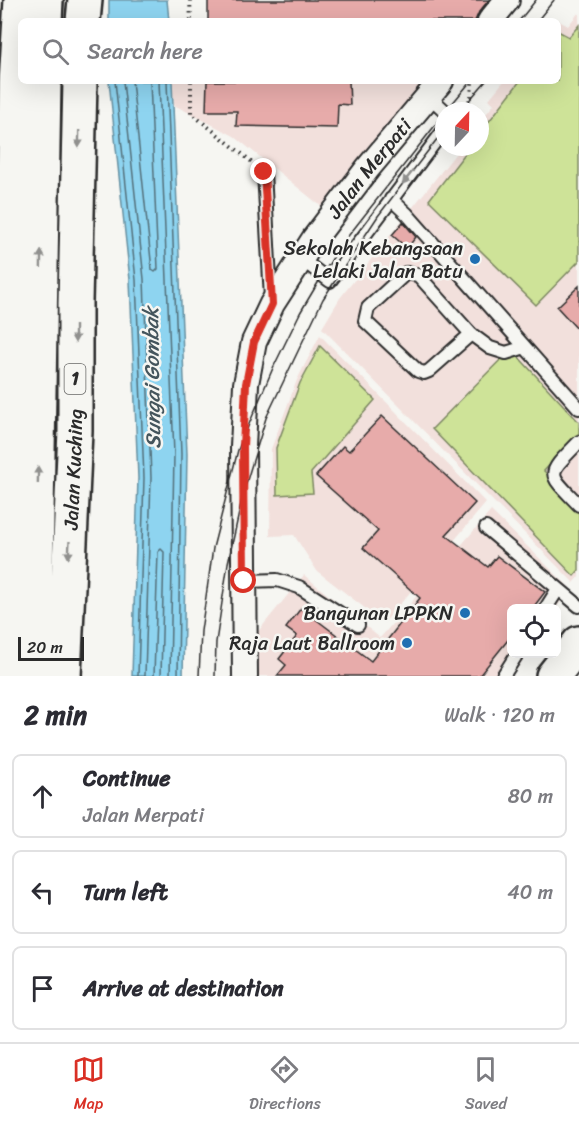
<!DOCTYPE html>
<html lang="en">
<head>
<meta charset="utf-8">
<style>
	body { margin:0; font-family:Sriracha,sans-serif; background:#f2f2f3; color:#2b2b33 }
	.controls { position:absolute; right:18px; bottom:18px; display:grid; overflow:hidden; border-radius:9px; box-shadow:0 6px 24px #0002 }
	.controls button { width:54px; height:54px; display:grid; place-items:center; padding:0; border:0; border-bottom:2px solid #e1e1e2; background:#fff; color:#2b2b33; font:30px sans-serif }
	.compass { position:absolute; left:435px; top:102px; width:54px; height:54px; border-radius:50%; background:#fff; box-shadow:0 6px 24px #0002; rotate:22deg }
	.scale { position:absolute; left:18px; bottom:15px; width:66px; box-sizing:border-box; padding-left:6px; border:3px solid #2b2b2b; border-top:0; font-size:16px; line-height:21px; white-space:nowrap; color:#2b2b2b; -webkit-text-stroke:4px #f6f6f2; paint-order:stroke }
	.stop { position:absolute; width:18px; height:18px; margin:-14px; border:4px solid #d93025; border-radius:50%; background:#fff }
	.stop.end { background:#d93025; border-color:#fff; box-shadow:0 2px 6px #0008 }
	.list { margin:0; padding:0; list-style:none }
	h2 { display:flex; justify-content:space-between; align-items:center; height:78px; margin:0; padding:0 24px; font-size:26px }
	h2 small { font-size:20px; font-weight:400; color:#7c7c81 }
	.list li { display:grid; grid-template-columns:39px 1fr auto; gap:18px; align-items:center; box-sizing:border-box; height:84px; margin:0 12px 12px; padding:0 12px; border:2px solid #e1e1e2; border-radius:9px }
	.list b { display:block; font-size:22px; white-space:nowrap }
	.list p { margin:0; font-size:20px; white-space:nowrap; color:#7c7c81 }
	.list em { font-size:20px; font-style:normal; color:#7c7c81 }
	.icon { flex:none; width:33px; height:33px; fill:none; stroke:currentColor; stroke-width:2; stroke-linecap:round; stroke-linejoin:round }
	.map { position:relative; flex:none; width:579px; height:676px; overflow:hidden }
	.search { position:absolute; background:#fff; box-shadow:0 6px 24px #0002; left:18px; right:18px; top:18px; height:66px; display:flex; align-items:center; gap:15px; box-sizing:border-box; padding:0 21px; border-radius:9px; color:#7c7c81; font-size:22px }
	.sheet { height:366px; background:#fff }
	nav { display:flex; justify-content:space-around; align-items:center; box-sizing:border-box; height:84px; border-top:2px solid #e1e1e2; background:#fff; font-size:16px; color:#7c7c81 }
	nav a { display:grid; justify-items:center; gap:3px }
	nav .on { color:#d93025 }
	.map>svg:first-child { display:block }
</style>
</head>
<body>
<div class="map">
<svg width="579" height="676" viewBox="0 0 579 676">
	<rect width="100%" height="100%" fill="#f6f6f2"/>
	<filter id="ink" filterUnits="userSpaceOnUse"><feTurbulence type="fractalNoise" baseFrequency=".0167" numOctaves="2"/><feDisplacementMap in="SourceGraphic" scale="12" xChannelSelector="R" yChannelSelector="G"/><feConvolveMatrix kernelMatrix="1 2 1 2 8 2 1 2 1" color-interpolation-filters="sRGB"/></filter>
	<g filter="url(#ink)">
		<path fill="#f2e0dc" d="M 579,12 L 579,577 L 574,583 L 322,328 L 340,298 L 461,147 L 480,147 L 480,122 L 494,104 L 489,99 L 504,81 L 558,81 L 558,21 L 551,21 L 554,18 L 568,26 Z
			M 172,81 L 426,81 L 322,207 L 234,136 L 174,105 Z
			M 320,335 L 486,503 L 384,623 L 317,571 L 294,535 L 270,536 L 271,449 L 297,380 Z
			M 491,511 L 570,588 L 556,608 L 512,608 L 512,654 L 527,654 L 512,676 L 233,676 L 234,661 L 304,575 L 380,638 Z"/>
		<path fill="#cee398" stroke="#7c8762" stroke-width="1.5" d="M 579,25 L 579,261 L 536,305 L 429,200 L 470,147 L 480,147 L 480,133 L 520,81 L 558,81 L 558,31 L 569,37 Z
			M 320,346 L 375,400 L 311,473 L 313,493 L 277,495 L 276,448 L 300,383 Z
			M 511,349 L 579,422 L 579,433 L 544,471 L 579,506 L 579,570 L 574,576 L 432,429 Z"/>
		<path fill="#8ed4f0" stroke="#6690a1" stroke-width="1.5" d="M 109,0 L 167,0 L 169,21 L 109,21 Z
			M 109,81 L 172,81 L 187,454 L 183,676 L 132,676 L 138,478 L 130,280 Z"/>
		<g fill="none" stroke-linecap="round" stroke-linejoin="round">
			<path stroke="#536f7a" stroke-width="1.5" d="M 115,81 L 136,280 L 144,478 L 138,676
				M 123,81 L 144,279 L 151,478 L 145,676
				M 132,81 L 152,270 L 155,272 L 158,269 L 150,81
				M 159,81 L 174,454 L 170,676
				M 167,81 L 181,454 L 178,676
				M 154,676 L 158,552 L 161,549 L 164,552 L 161,676"/>
		</g>
		<path fill="#e7abaa" stroke="#2b2b2b" stroke-width="1.5" d="M 208,0 L 489,0 L 479,12 L 475,21 L 208,21 Z
			M 207,81 L 349,81 L 350,105 L 338,104 L 337,128 L 236,126 L 237,111 L 206,111 Z
			M 403,222 L 416,237 L 407,248 L 392,235 Z
			M 579,286 L 579,331 L 557,307 Z
			M 382,416 L 475,503 L 446,535 L 488,567 L 497,556 L 545,592 L 532,609 L 512,609 L 512,635 L 479,676 L 277,676 L 286,665 L 279,659 L 297,636 L 286,628 L 301,608 L 371,661 L 420,598 L 363,548 L 378,531 L 316,476 L 343,446 L 349,451 Z"/>
		<g fill="none" stroke-linecap="round" stroke-linejoin="round">
			<defs>
				<path id="service" d="M 429,96 L 445,111
					M 264,172 L 271,299
					M 391,199 L 407,214 L 579,408
					M 301,259 L 330,281 L 444,130
					M 471,334 L 418,275 L 406,273 L 368,308 L 365,321 L 418,371 L 424,373 L 429,371 L 471,334 L 490,348 L 506,353 L 525,347
					M 579,442 C 546,476 546,471 579,505
					M 486,528 L 579,606
					M 244,581 L 277,580 L 299,587 L 358,625
					M 546,608 L 558,589
					M 503,676 L 517,654"/>
				<g id="minor">
					<path d="M 490,21 L 507,0"/>
					<path id="s1" d="M 245,676 L 243,447 L 246,384 L 254,342 L 272,304 L 314,239 L 368,168 L 441,81"/>
				</g>
				<path id="secondary" d="M 553,676 L 579,643"/>
				<g id="trunk">
					<path d="M 45,21 L 46,0"/>
					<path d="M 83,21 L 85,0"/>
					<path d="M 13,676 L 6,620 L 16,84 L 21,0"/>
					<path d="M 39,676 L 36,575 L 44,81"/>
					<path id="s2" d="M 64,676 L 75,431 L 75,303 L 80,81"/>
				</g>
			</defs>
			<use href="#service" stroke="#2b2b2b" stroke-width="16"/>
			<use href="#minor" stroke="#2b2b2b" stroke-width="28"/>
			<use href="#secondary" stroke="#2b2b2b" stroke-width="38"/>
			<use href="#trunk" stroke="#2b2b2b" stroke-width="38"/>
			<path stroke="#2b2b2b" stroke-width="4" stroke-dasharray="1.5 4.5" stroke-linecap="butt" d="M 190,0 L 191,21
				M 191,81 L 191,113 L 252,162
				M 460,110 L 471,99 L 472,81"/>
			<use href="#service" stroke="#f6f6f2" stroke-width="12"/>
			<use href="#minor" stroke="#f6f6f2" stroke-width="24"/>
			<use href="#secondary" stroke="#f6f6f2" stroke-width="33"/>
			<use href="#trunk" stroke="#f6f6f2" stroke-width="33"/>
			<path stroke="#2b2b2b" stroke-width="1.5" d="M 519,21 L 536,0
				M 537,21 L 554,0
				M 446,111 L 471,81
				M 460,111 L 486,81
				M 199,676 L 201,631 L 213,548 L 238,450 L 273,368 L 300,313 L 338,249 L 444,114
				M 215,676 L 216,642 L 228,563 L 244,490 L 266,418 L 323,299 L 378,216 L 444,130"/>
		</g>
		<defs><path id="oneway-solid" d="M-6-.8H1V-3.2L6.5 0L1 3.2V.8H-6Z" transform="scale(1.5)"/></defs>
		<g fill="#90908e">
			<use href="#oneway-solid" transform="translate(79 139) rotate(91)"/>
			<use href="#oneway-solid" transform="translate(408 177) rotate(128)"/>
			<use href="#oneway-solid" transform="translate(41 259) rotate(-89)"/>
			<use href="#oneway-solid" transform="translate(75 334) rotate(90)"/>
			<use href="#oneway-solid" transform="translate(38 475) rotate(-89)"/>
			<use href="#oneway-solid" transform="translate(69 550) rotate(93)"/>
		</g>
	</g>
	<g fill="none" stroke-linecap="round" stroke-linejoin="round" filter="url(#ink)">
		<path stroke="#d93025" stroke-width="8" d="M 244,581 L 243,447 L 246,384 L 254,342 L 272,304 L 264,172"/>
	</g>
	<g fill="#1f6fb2" stroke="#f6f6f2" stroke-width="2">
		<circle cx="475" cy="259" r="6"/>
		<circle cx="465" cy="613" r="6"/>
		<circle cx="407" cy="643" r="6"/>
	</g>
	<g text-anchor="middle" dominant-baseline="central" stroke-width="5" stroke-linejoin="round" paint-order="stroke">
		<rect fill="#f6f6f2" stroke="#686867" stroke-width="1.5" x="64.5" y="364" width="21" height="30" rx="4.5"/>
		<g font-size="18" font-weight="bold" fill="#2b2b2b">
			<text x="75" y="379">1</text>
		</g>
		<g font-size="20" fill="#2b2b2b" stroke="#f6f6f2">
			<text stroke="none"><textPath href="#s1" startOffset="544">Jalan Merpati</textPath></text>
			<text stroke="none"><textPath href="#s2" startOffset="207">Jalan Kuching</textPath></text>
		</g>
		<g font-size="20" fill="#2b2b2b" stroke="#f6f6f2" text-anchor="end">
			<text x="463" y="248">Sekolah Kebangsaan<tspan x="463" dy="23">Lelaki Jalan Batu</tspan></text>
			<text x="453" y="613">Bangunan LPPKN</text>
			<text x="395" y="643">Raja Laut Ballroom</text>
		</g>
		<g font-size="21" font-style="italic" fill="#44555c" stroke="#f6f6f2">
			<text transform="translate(152 378) rotate(-91)">Sungai Gombak</text>
		</g>
	</g>
</svg>
<div class="controls">
<button><svg class="icon" aria-label="locate" viewBox="0 0 24 24"><circle cx="12" cy="12" r="6"/><path d="M12 2v4M12 18v4M2 12h4M18 12h4"/></svg></button>
</div>
<svg class="compass" viewBox="-18 -18 36 36"><path d="M0-13l5 13h-10z" fill="#e53935"/><path d="M0 13l5-13h-10z" fill="#7c7c81"/></svg>
<div class="scale">20 m</div>
<div class="stop" style="left:244px;top:581px"></div>
<div class="stop end" style="left:264px;top:172px"></div>
<div class="search"><svg class="icon" aria-label="search" viewBox="0 0 24 24"><circle cx="10" cy="10" r="6"/><path d="M15 15l6 6"/></svg>Search here</div>
</div>
<section class="sheet">
<h2>2 min<small>Walk · 120 m</small></h2>
<ul class="list">
<li><svg class="icon" aria-label="ahead" viewBox="0 0 24 24"><path d="M12 20V5M6 11l6-6 6 6"/></svg><div><b>Continue</b><p>Jalan Merpati</p></div><em>80 m</em></li>
<li><svg class="icon" aria-label="left" viewBox="0 0 24 24"><path d="M17 20v-9H6M10 6l-5 5 5 5"/></svg><div><b>Turn left</b></div><em>40 m</em></li>
<li><svg class="icon" aria-label="arrive" viewBox="0 0 24 24"><path d="M6 21V4h12l-3 4 3 4H6"/></svg><div><b>Arrive at destination</b></div></li>
</ul>
</section>
<nav>
<a class="on"><svg class="icon" aria-label="map" viewBox="0 0 24 24"><path d="M3 6l6-2 6 2 6-2v14l-6 2-6-2-6 2zM9 4v14M15 6v14"/></svg>Map</a>
<a><svg class="icon" aria-label="directions" viewBox="0 0 24 24"><path d="M12 3l9 9-9 9-9-9zM9 14v-3h6M13 9l2 2-2 2"/></svg>Directions</a>
<a><svg class="icon" aria-label="saved" viewBox="0 0 24 24"><path d="M7 4h10v16l-5-4-5 4z"/></svg>Saved</a>
</nav>
</body>
</html>
